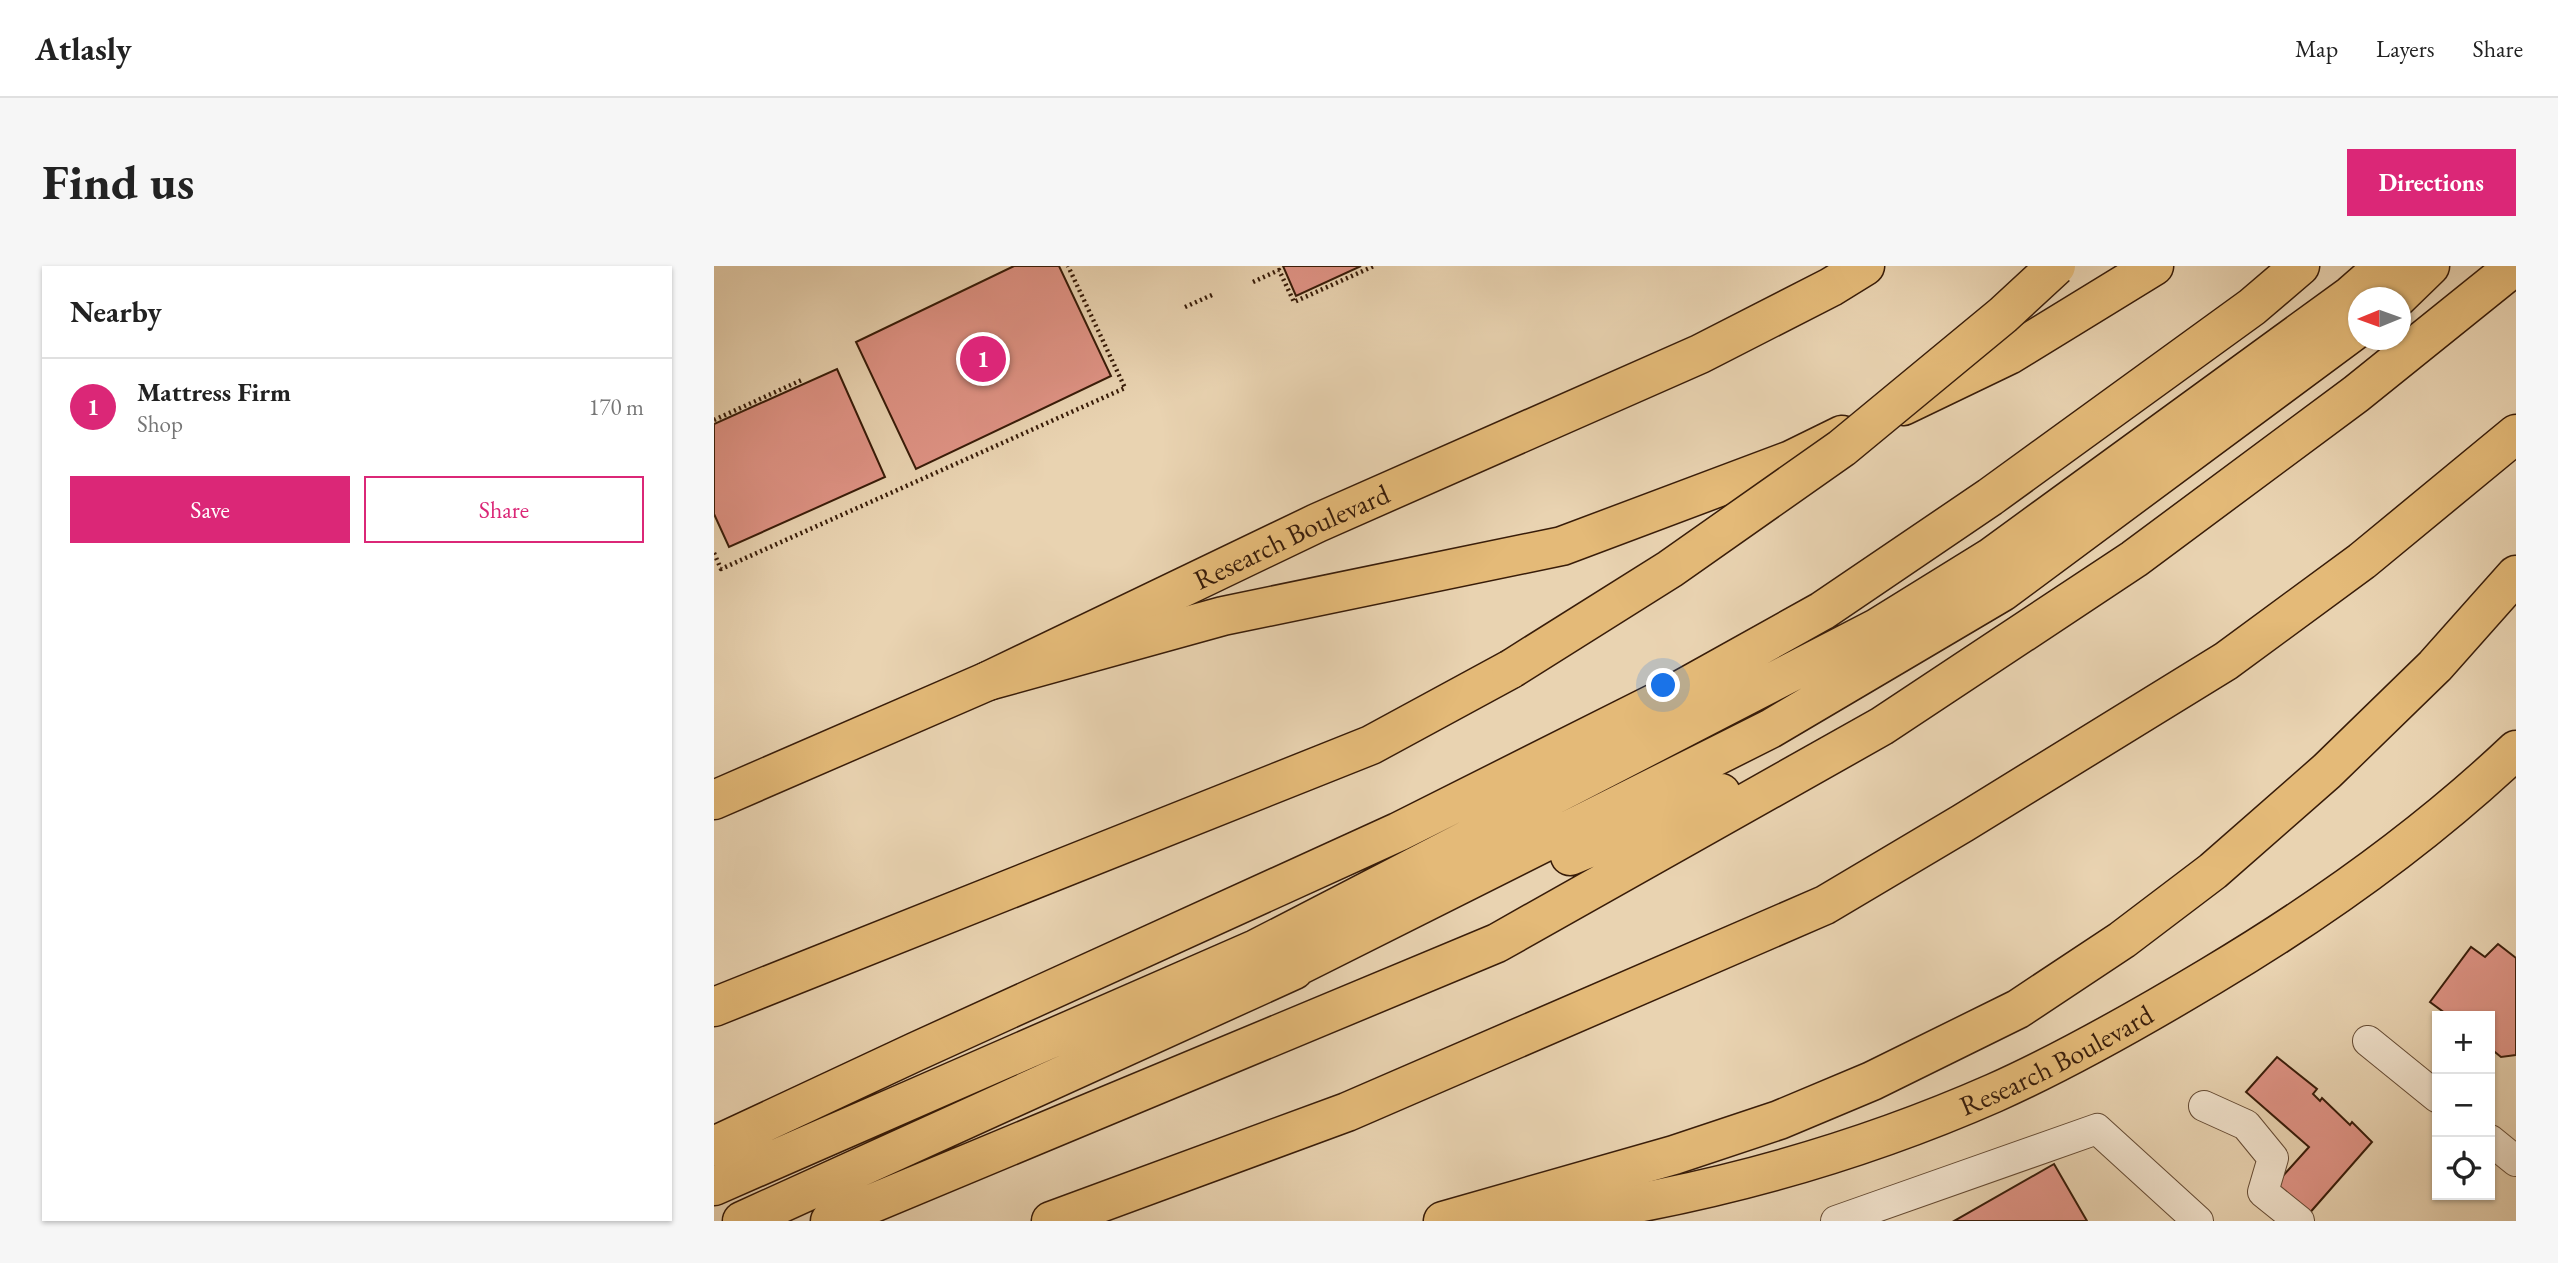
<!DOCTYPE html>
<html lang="en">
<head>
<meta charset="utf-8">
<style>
	body { margin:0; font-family:"EB Garamond",serif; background:#f6f6f6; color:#222 }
	.controls { position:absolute; right:21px; bottom:21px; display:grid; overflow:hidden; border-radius:0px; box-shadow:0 2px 5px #0004 }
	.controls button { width:63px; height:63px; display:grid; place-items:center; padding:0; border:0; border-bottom:2px solid #e0e0e0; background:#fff; color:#222; font:35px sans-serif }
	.compass { position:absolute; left:1634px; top:21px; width:63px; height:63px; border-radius:50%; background:#fff; box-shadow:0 2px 5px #0004; rotate:269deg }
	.you { position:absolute; left:950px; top:420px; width:24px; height:24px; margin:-18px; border:5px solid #fff; border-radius:50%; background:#1a73e8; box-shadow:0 0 0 10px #1a73e833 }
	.badge { display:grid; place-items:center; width:46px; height:46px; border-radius:50%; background:#db2777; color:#fff; font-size:23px; font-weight:700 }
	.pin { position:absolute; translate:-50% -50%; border:4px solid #fff; box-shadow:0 2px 7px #0006 }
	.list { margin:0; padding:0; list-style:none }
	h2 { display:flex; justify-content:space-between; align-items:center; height:91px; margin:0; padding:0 28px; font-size:30px }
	h2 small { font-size:23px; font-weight:400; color:#767676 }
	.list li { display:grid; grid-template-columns:46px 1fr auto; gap:21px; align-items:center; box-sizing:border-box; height:98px; padding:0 28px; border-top:2px solid #e0e0e0 }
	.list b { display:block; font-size:26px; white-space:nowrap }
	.list p { margin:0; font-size:23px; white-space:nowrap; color:#767676 }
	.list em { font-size:23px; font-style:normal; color:#767676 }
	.actions { display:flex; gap:14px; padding:21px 28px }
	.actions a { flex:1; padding:16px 0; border:2px solid #db2777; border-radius:0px; text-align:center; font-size:24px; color:#db2777 }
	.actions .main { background:#db2777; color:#fff }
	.icon { flex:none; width:38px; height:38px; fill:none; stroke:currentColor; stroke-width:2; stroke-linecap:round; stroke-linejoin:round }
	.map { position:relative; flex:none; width:1802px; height:955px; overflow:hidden; border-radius:0px }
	header { display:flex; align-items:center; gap:42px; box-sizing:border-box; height:98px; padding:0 35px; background:#fff; border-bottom:2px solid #e0e0e0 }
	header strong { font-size:33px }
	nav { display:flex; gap:38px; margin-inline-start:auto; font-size:24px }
	.intro { display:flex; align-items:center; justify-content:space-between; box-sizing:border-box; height:168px; padding:0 42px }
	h1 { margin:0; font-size:49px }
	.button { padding:18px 32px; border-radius:0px; background:#db2777; color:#fff; font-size:24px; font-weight:700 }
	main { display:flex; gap:42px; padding:0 42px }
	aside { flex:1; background:#fff; border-radius:0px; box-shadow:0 2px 5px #0004 }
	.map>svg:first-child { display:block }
</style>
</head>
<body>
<header>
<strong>Atlasly</strong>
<nav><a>Map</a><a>Layers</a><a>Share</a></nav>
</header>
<div class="intro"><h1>Find us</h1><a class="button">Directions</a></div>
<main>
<aside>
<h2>Nearby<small></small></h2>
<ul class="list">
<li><span class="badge">1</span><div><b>Mattress Firm</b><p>Shop</p></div><em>170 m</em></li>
</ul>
<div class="actions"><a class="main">Save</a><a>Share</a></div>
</aside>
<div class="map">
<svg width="1802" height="955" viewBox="0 0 1802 955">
	<rect width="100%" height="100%" fill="#e9d3b1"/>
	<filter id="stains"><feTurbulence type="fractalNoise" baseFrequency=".00286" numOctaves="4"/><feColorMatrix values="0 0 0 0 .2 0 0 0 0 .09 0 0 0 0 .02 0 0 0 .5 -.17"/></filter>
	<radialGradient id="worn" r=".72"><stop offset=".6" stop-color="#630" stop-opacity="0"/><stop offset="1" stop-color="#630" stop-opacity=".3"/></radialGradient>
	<path fill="#df9385" stroke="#381c09" stroke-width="2" d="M 300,0 L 345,0 L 397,110 L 202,203 L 142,76 Z
		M 569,0 L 647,0 L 582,30 Z
		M 123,103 L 171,211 L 15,281 L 0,248 L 0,158 Z
		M 1784,678 L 1802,692 L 1802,789 L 1787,791 L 1776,782 L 1776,750 L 1735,750 L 1716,736 L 1757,681 L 1771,691 Z
		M 1563,791 L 1603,823 L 1599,828 L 1606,835 L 1608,832 L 1636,859 L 1638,856 L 1658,876 L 1593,950 L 1559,921 L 1595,881 L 1532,826 Z
		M 1340,898 L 1373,955 L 1240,955 Z"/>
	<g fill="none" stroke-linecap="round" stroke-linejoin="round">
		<defs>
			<path id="minor" d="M 1654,775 L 1723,831
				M 1490,840 L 1532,859 L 1559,892 L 1549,926 L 1585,955
				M 1776,874 L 1802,895
				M 1122,955 L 1383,863 L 1484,955"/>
			<g id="major">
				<path id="s1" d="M 0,534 L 274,415 L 603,257 L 986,88 L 1117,21 L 1151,0"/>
				<path id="s2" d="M 811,955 C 973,934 1130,893 1280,827 C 1354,794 1427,752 1497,710 C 1606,645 1710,571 1802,484"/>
			</g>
			<path id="highway" d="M 1683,32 L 1716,0
				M 1189,140 L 1295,89 L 1440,0
				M 274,415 L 509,350 L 848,280 L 1077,194 L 1128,169
				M 856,590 L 1007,527
				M 556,714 L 1056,463 L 1288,326 L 1644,62
				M 0,741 L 657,479 L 797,403
				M 0,880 L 201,786 L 684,566 L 961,427 L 1108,345 L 1276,231 L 1538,41 L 1586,0
				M 0,920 L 542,683 L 1163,362 L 1276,292 L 1637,29 L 1670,0
				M 28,955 L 580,704
				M 116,955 L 783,677 L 1168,460 L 1420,293 L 1642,128 L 1801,0
				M 337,955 L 633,846 L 1111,639 L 1249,557 L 1512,395 L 1648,295 L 1802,168
				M 729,955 L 960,889 L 1065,854 L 1158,815 L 1304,743 L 1408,674 L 1499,605 L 1613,505 L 1721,400 L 1802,309"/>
		</defs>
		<use href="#minor" stroke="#644a33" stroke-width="32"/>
		<use href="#major" stroke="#381c09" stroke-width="41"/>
		<use href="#highway" stroke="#381c09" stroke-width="41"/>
		<path stroke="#381c09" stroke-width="4.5" stroke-dasharray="2 3.5" stroke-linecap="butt" d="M 539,16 L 565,4 L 580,36 L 660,0
			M 471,41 L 498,29
			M 0,154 L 90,113
			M 0,287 L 7,303 L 411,122 L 354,0"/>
		<use href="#minor" stroke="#f1e2cc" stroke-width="30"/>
		<use href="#major" stroke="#e4ba78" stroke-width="38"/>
		<use href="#highway" stroke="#e4ba78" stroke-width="38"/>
		<defs>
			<path id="highway-bridge" d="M 797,403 L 956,303 L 1128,182 L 1289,49 L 1342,0"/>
		</defs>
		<use href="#highway-bridge" stroke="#381c09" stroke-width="41" stroke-linecap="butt"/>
		<use href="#highway-bridge" stroke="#e4ba78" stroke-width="38"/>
	</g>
	<g text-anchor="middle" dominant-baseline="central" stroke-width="5" stroke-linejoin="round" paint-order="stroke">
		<g font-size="28" fill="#381c09" stroke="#f1e2cc">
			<text stroke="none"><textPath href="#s1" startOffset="635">Research Boulevard</textPath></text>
			<text stroke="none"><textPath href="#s2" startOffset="558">Research Boulevard</textPath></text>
		</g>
	</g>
	<rect width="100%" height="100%" filter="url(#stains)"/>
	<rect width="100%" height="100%" fill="url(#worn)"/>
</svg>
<div class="controls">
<button>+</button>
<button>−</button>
<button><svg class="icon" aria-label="locate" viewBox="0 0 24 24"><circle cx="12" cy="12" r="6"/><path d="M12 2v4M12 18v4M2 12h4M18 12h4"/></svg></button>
</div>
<svg class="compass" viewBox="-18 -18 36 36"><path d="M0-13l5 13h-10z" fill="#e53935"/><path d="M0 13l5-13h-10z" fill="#767676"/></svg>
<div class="you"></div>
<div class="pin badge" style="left:269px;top:93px">1</div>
</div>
</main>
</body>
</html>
